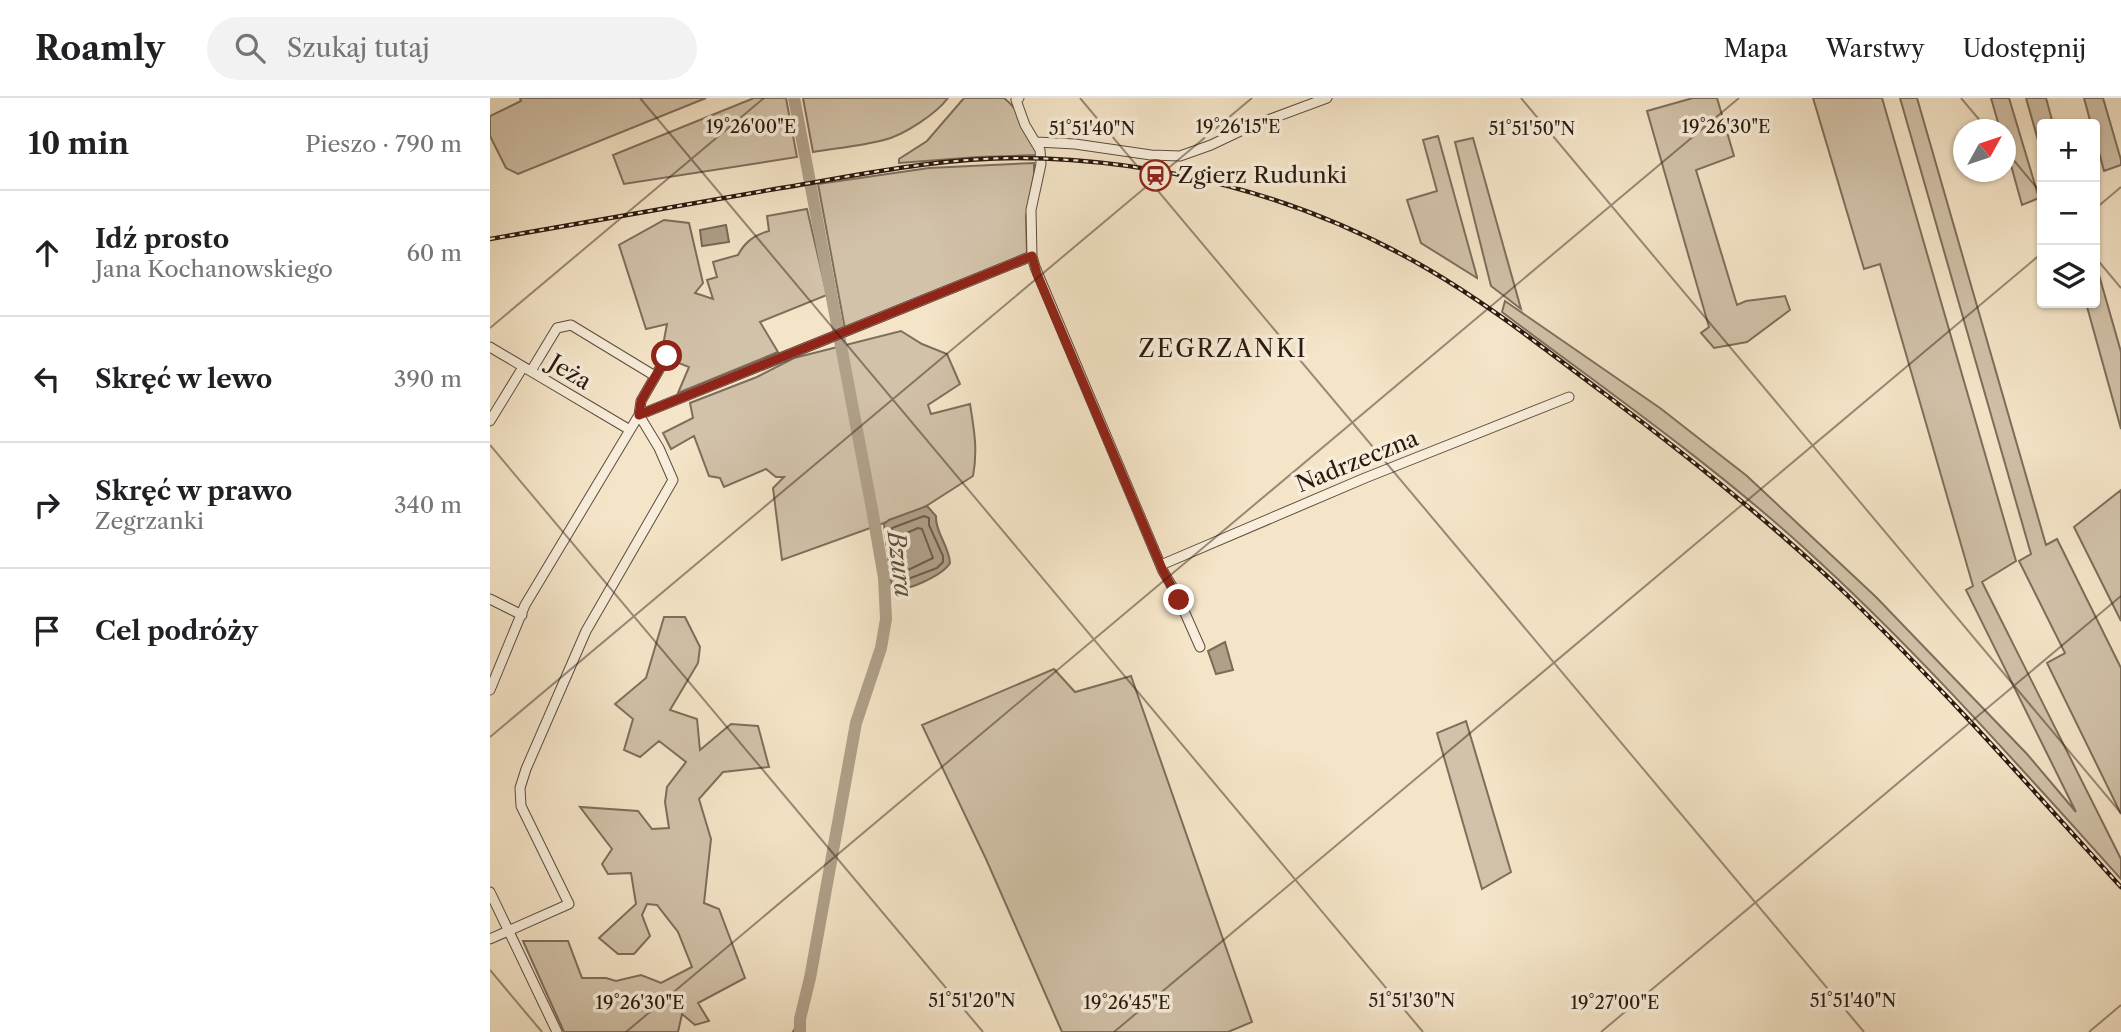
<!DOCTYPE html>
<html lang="pl">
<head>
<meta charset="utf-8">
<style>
	body { margin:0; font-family:"Libre Caslon Text",serif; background:#f2f2f2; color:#202124 }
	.controls { position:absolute; right:21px; top:21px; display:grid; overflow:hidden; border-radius:7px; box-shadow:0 2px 5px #0004 }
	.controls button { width:63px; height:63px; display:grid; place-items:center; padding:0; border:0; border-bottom:2px solid #e0e0e0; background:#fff; color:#202124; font:35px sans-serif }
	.compass { position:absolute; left:1463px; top:21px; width:63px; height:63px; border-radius:50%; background:#fff; box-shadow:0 2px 5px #0004; rotate:50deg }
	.stop { position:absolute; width:21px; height:21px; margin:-16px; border:5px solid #8f2418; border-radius:50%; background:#fff }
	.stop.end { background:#8f2418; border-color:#fff; box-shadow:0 2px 7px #0008 }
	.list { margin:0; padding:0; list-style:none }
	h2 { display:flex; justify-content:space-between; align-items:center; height:91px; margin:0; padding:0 28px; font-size:30px }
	h2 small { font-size:23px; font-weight:400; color:#757577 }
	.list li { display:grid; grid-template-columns:46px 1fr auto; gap:21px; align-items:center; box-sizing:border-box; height:126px; padding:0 28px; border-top:2px solid #e0e0e0 }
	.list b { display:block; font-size:26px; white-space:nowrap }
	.list p { margin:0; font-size:23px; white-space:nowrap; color:#757577 }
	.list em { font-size:23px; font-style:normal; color:#757577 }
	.icon { flex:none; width:38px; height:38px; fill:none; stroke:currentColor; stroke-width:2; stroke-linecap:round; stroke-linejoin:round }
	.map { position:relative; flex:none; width:1631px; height:934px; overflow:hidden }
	header { display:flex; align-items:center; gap:42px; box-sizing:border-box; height:98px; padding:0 35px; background:#fff; border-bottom:2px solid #e0e0e0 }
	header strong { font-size:33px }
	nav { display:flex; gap:38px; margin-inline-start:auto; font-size:24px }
	.search { width:490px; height:63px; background:#f2f2f2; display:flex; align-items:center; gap:18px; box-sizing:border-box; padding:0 24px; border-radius:38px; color:#757577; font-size:26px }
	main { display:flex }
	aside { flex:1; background:#fff }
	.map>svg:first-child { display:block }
</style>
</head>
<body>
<header>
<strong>Roamly</strong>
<div class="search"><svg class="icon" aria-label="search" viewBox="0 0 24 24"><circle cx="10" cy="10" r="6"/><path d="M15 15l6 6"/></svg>Szukaj tutaj</div>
<nav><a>Mapa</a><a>Warstwy</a><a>Udostępnij</a></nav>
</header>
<main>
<aside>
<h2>10 min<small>Pieszo · 790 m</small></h2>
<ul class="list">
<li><svg class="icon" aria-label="ahead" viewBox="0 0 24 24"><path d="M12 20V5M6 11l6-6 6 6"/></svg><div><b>Idź prosto</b><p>Jana Kochanowskiego</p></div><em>60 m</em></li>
<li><svg class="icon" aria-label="left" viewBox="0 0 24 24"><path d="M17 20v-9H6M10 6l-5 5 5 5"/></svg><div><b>Skręć w lewo</b></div><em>390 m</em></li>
<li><svg class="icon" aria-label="right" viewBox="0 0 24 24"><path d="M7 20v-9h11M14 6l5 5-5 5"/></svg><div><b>Skręć w prawo</b><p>Zegrzanki</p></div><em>340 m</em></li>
<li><svg class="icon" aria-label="arrive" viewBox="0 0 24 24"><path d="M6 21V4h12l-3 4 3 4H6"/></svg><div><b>Cel podróży</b></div></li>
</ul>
</aside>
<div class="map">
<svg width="1631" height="934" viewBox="0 0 1631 934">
	<rect width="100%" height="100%" fill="#f5e5c8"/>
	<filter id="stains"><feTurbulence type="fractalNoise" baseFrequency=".00286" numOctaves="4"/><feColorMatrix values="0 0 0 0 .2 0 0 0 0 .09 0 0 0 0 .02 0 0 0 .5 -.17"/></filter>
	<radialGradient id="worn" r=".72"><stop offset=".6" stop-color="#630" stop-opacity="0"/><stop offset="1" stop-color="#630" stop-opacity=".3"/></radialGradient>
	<path fill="#d2c2a9" stroke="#7e6e5c" stroke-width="2" d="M 30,0 L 216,0 L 28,76 L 16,70 L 0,38 L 0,18 L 31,3 Z
		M 264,0 L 296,0 L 307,59 L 134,86 L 123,57 Z
		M 313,0 L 458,0 C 446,16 414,37 394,42 C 371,48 347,50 323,54 Z
		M 474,0 L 514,0 C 529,12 544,38 547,57 L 488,59 L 409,65 L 409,61 L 437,43 Z
		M 1203,0 L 1227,0 L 1244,58 L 1206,72 L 1247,207 L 1256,203 L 1295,198 L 1300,212 L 1257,244 L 1224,250 L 1211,235 L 1219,229 L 1157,13 Z
		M 1323,0 L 1392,0 L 1526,463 L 1492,484 L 1631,761 L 1631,781 C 1528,667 1426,551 1312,448 C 1218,363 1113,290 1012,214 L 1015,203 L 1170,310 L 1257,378 L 1386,499 L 1537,656 L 1586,714 L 1476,492 L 1483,488 L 1390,166 L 1374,171 Z
		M 1410,0 L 1427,0 L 1556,447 L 1567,441 L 1631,570 L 1631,716 L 1557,565 L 1575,555 L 1529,463 L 1541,456 Z
		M 1501,0 L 1519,0 L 1549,100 L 1532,107 L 1516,49 L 1516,32 L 1510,31 Z
		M 1536,0 L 1556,0 L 1563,26 L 1552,26 L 1552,56 Z
		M 1594,0 L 1613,0 L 1631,62 L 1631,67 L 1614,73 L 1605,39 L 1605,26 L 1601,26 Z
		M 948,38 L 987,179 L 987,180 L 931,145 L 917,102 L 947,93 L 933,42 Z
		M 983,40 L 1031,211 L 1001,188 L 965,44 Z
		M 544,65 L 544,77 L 536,119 L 537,155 L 355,231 L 328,86 L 439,70 Z
		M 317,111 L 337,197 L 270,224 L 288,254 L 188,295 L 199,269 L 181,262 L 174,242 L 177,226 L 156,231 L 129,147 L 174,122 L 199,125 L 213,185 L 205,195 L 223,201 L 217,182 L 227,179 L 223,164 L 248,157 C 255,144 264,137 279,133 L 277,118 Z
		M 1605,163 L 1631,254 L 1631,331 L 1596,205 L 1605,205 Z
		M 411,233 L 432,246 L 457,256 L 470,286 L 438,307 L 441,316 L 480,306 C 484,331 488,352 483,378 L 430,412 L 292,462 L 283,390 L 294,379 L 286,379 L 276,371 L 234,389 L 230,380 L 219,378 L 204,338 L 181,351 L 173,335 L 203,320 L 200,305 L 267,279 L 304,260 Z
		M 1631,392 L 1631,523 L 1584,429 Z
		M 174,519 L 195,519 L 210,549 L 208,565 L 180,612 L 207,621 L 210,652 L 241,626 L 268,628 L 279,669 L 233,674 L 209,701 L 221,741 L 214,805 L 229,811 L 255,880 L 208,905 L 219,923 L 205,927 L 192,916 L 188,934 L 74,934 L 33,843 L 78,843 L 92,880 L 116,880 L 126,883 L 151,877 L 171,885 L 202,869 L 188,834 L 167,807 L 157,806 L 152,817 L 160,838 L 144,856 L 128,856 L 109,840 L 146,806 L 141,775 L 118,776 L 112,766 L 122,751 L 90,709 L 148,713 L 162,731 L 179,730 L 175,704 L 177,689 L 196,664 L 169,643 L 150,659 L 134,652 L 143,621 L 125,606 L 156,580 Z
		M 564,571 L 585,594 L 641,578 L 762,924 L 738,934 L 572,934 L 496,761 L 432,627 Z
		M 976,623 L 1021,774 L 992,791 L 947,635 Z"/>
	<path fill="#b0a089" stroke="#7a6a58" stroke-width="2" d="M 236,127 L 239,144 L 212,148 L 210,132 Z
		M 437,408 L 446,418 C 445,434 459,448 460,465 C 453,477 415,495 402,491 L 394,426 L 399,422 Z
		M 735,544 L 743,572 L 726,576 L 718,553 Z"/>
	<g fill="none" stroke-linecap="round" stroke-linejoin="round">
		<path stroke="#6d5c4c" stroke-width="2" d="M 434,418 L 439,420 L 439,427 L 453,458 L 453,464 L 447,470 L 410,484 L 408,482 L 402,430 Z
			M 428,430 L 432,431 L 443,460 L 418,472 L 415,469 L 412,437 Z"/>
		<path stroke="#7a6a58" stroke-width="2" d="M 303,934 L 310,921"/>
		<path stroke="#b0a089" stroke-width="12" d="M 304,0 L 382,411 L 394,480 L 396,521 L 391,550 L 366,625 L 320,880 L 310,921 L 310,934"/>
		<defs>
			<path id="minor" d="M 529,0 L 526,2 L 535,27 L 550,52 L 551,66 L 541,112 L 542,158 L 545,169 L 673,473 L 687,497 L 710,549
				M 547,44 L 585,46 L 661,57 L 690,58 L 721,47 L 759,29 L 837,0
				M 0,249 L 140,332
				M 41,273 L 67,230 L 81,227 L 165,278
				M 0,323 L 33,269
				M 671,467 L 875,380 L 1079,299
				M 0,501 L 32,517
				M 0,592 L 35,507 L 149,317 L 151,303 L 177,258
				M 0,794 L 67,934
				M 0,841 L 79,806 L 31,708 L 30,690 L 36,671 L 96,533 L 183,382 L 169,350 L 149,317 L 542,158"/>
		</defs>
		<use href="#minor" stroke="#5d4c3d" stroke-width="11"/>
		<use href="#minor" stroke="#f8eedb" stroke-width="9"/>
		<defs>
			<path id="rail" d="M 0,141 C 97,124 194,107 291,90 C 369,77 447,60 527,60 C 671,61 812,98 936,170 C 1000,207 1057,253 1115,296 C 1199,359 1281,424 1357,497 C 1453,590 1541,690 1631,789"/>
		</defs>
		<use href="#rail" stroke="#2a190f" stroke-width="4.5"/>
		<use href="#rail" stroke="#f8eedb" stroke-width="2" stroke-dasharray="5" stroke-linecap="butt"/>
	</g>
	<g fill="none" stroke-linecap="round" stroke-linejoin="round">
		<path stroke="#8f2418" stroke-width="9" d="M 177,258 L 151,303 L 149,317 L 542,158 L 547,176 L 673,473 L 689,502"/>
	</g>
	<path fill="none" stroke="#2a190f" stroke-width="2" stroke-opacity="0.45" d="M 150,0 L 933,934M 590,0 L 1374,934M 1031,0 L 1631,715M 1471,0 L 1498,32M 1516,53 L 1552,96M 1605,111 L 1631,89M 1605,159 L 1631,190M 0,230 L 274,0M 0,347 L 493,934M 0,639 L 762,0M 0,872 L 52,934M 136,934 L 1249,0M 624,934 L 1552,155M 1111,934 L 1631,498M 1599,934 L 1631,907"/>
	<defs>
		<symbol id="station-ring" viewBox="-11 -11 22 22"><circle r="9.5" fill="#f8eedb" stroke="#8f2418" stroke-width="1.5"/><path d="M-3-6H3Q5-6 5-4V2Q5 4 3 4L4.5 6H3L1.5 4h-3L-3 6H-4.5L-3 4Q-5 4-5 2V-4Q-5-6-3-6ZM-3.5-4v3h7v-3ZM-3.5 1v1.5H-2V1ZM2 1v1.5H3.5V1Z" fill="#8f2418"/></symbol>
	</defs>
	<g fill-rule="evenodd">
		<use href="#station-ring" x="648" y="60" width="35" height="35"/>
	</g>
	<g text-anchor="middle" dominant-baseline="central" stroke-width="7" stroke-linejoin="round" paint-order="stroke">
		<g font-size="23" fill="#2a190f" stroke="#f8eedb" text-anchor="start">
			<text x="688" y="77">Zgierz Rudunki</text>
		</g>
		<g font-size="23" fill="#2a190f" stroke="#f8eedb">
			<text transform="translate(80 274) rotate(31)">Jeża</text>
			<text transform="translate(867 363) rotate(-22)">Nadrzeczna</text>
		</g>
		<g font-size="24" letter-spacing="2" fill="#2a190f" stroke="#f8eedb">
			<text x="733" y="250">ZEGRZANKI</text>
		</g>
		<g font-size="24" font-style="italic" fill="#604f40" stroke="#f8eedb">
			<text transform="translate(410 466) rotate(83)">Bzura</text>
		</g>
	</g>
	<g font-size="18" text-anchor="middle" fill="#2a190f" stroke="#f8eedb" stroke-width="7" stroke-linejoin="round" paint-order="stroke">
		<text x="748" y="35">19°26'15"E</text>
		<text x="1236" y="35">19°26'30"E</text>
		<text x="261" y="35">19°26'00"E</text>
		<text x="602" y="37">51°51'40"N</text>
		<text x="1042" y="37">51°51'50"N</text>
		<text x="482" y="909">51°51'20"N</text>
		<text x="922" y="909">51°51'30"N</text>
		<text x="1363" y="909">51°51'40"N</text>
		<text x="150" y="911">19°26'30"E</text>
		<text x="637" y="911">19°26'45"E</text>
		<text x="1125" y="911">19°27'00"E</text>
	</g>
	<rect width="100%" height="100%" filter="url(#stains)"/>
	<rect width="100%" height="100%" fill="url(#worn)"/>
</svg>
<div class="controls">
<button>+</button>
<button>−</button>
<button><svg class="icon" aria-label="layers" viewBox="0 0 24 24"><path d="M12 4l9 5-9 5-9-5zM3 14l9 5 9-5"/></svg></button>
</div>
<svg class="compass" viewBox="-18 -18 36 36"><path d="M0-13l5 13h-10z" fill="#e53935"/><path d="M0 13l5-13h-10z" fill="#757577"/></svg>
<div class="stop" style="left:177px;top:258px"></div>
<div class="stop end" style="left:689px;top:502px"></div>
</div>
</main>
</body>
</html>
